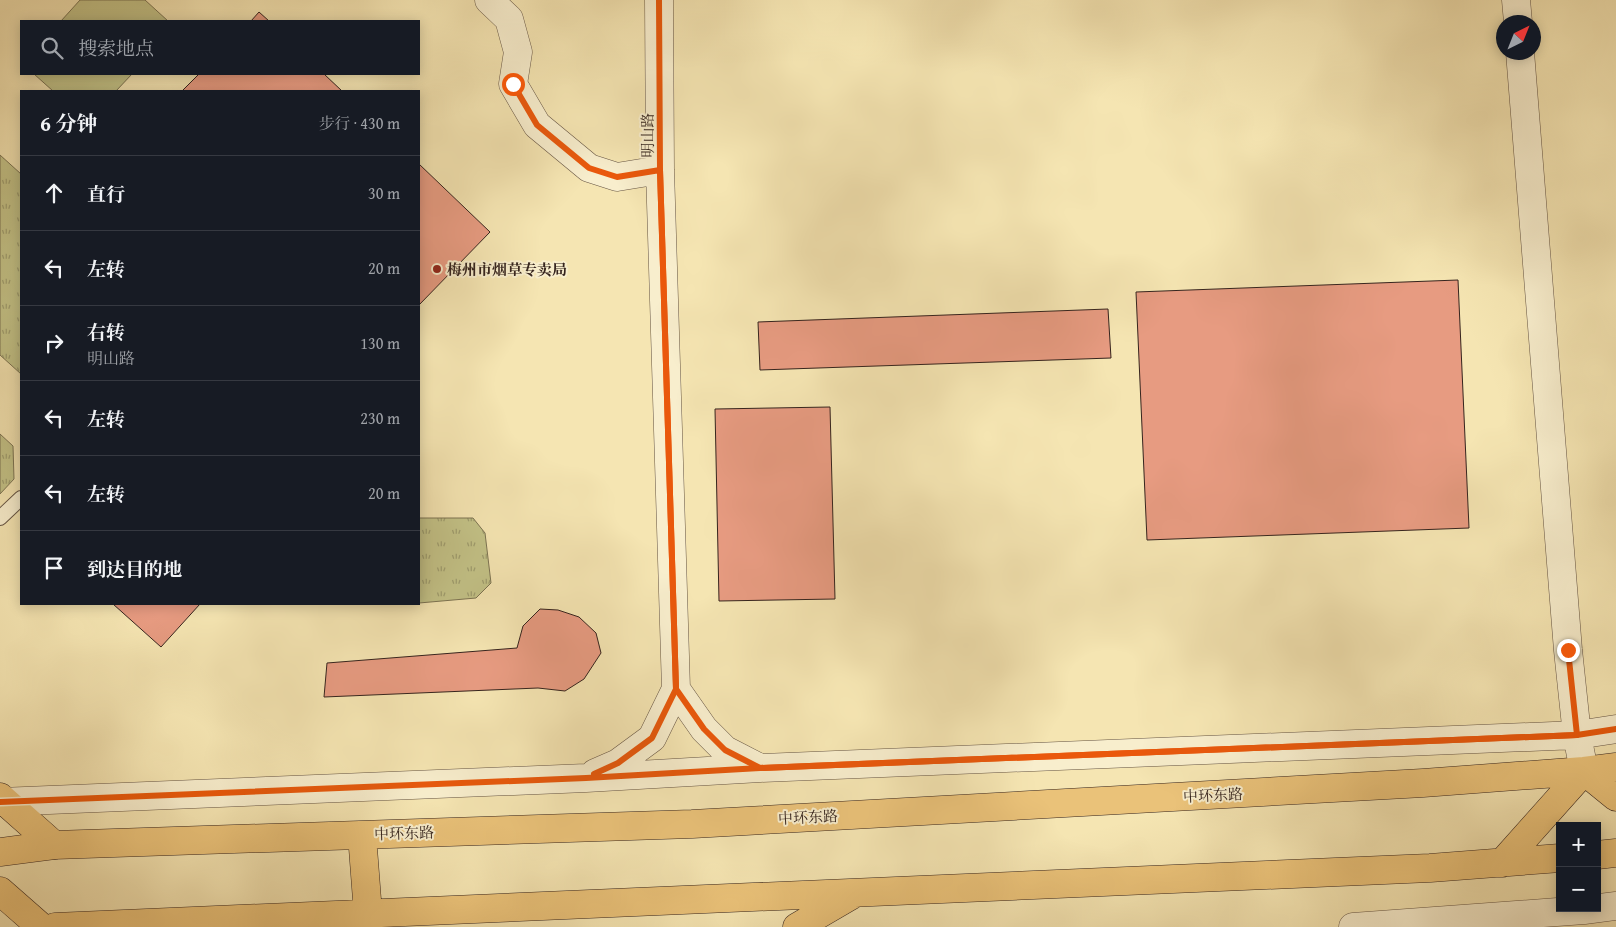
<!DOCTYPE html>
<html lang="zh">
<head>
<meta charset="utf-8">
<style>
	body { margin:0; font-family:"Gentium Book Plus","Noto Serif SC",serif; background:#242831; color:#f1f3f6 }
	.controls { position:absolute; right:15px; bottom:15px; display:grid; overflow:hidden; border-radius:0px; box-shadow:0 2px 12px #0003 }
	.controls button { width:45px; height:45px; display:grid; place-items:center; padding:0; border:0; border-bottom:1px solid #363941; background:#171b24; color:#f1f3f6; font:25px sans-serif }
	.compass { position:absolute; left:1496px; top:15px; width:45px; height:45px; border-radius:50%; background:#171b24; box-shadow:0 2px 12px #0003; rotate:43deg }
	.stop { position:absolute; width:15px; height:15px; margin:-11px; border:4px solid #ea580c; border-radius:50%; background:#fff }
	.stop.end { background:#ea580c; border-color:#fff; box-shadow:0 1px 5px #0008 }
	.list { margin:0; padding:0; list-style:none }
	h2 { display:flex; justify-content:space-between; align-items:center; height:65px; margin:0; padding:0 20px; font-size:21px }
	h2 small { font-size:16px; font-weight:400; color:#9ea1a6 }
	.list li { display:grid; grid-template-columns:32px 1fr auto; gap:15px; align-items:center; box-sizing:border-box; height:75px; padding:0 20px; border-top:1px solid #363941 }
	.list b { display:block; font-size:19px; white-space:nowrap }
	.list p { margin:0; font-size:16px; white-space:nowrap; color:#9ea1a6 }
	.list em { font-size:16px; font-style:normal; color:#9ea1a6 }
	.icon { flex:none; width:28px; height:28px; fill:none; stroke:currentColor; stroke-width:2; stroke-linecap:round; stroke-linejoin:round }
	.map { position:relative; flex:none; width:1616px; height:927px; overflow:hidden }
	.search { position:absolute; background:#171b24; box-shadow:0 2px 12px #0003; left:20px; top:20px; width:400px; height:55px; display:flex; align-items:center; gap:12px; box-sizing:border-box; padding:0 18px; border-radius:0px; color:#9ea1a6; font-size:19px }
	.panel { position:absolute; background:#171b24; box-shadow:0 2px 12px #0003; left:20px; top:90px; width:400px; height:515px; border-radius:0px }
	.map>svg:first-child { display:block }
</style>
</head>
<body>
<div class="map">
<svg width="1616" height="927" viewBox="0 0 1616 927">
	<defs>
		<pattern id="grass-tufts" width="24" height="20" patternUnits="userSpaceOnUse" patternTransform="scale(1.25)"><rect width="24" height="20" fill="#c3c287"/><path d="M3 7l-1-3M5 7V3M7 7l1-3M15 17l-1-3M17 17v-4M19 17l1-3" fill="none" stroke="#9f9d6e"/></pattern>
	</defs>
	<rect width="100%" height="100%" fill="#f5e5b2"/>
	<filter id="stains"><feTurbulence type="fractalNoise" baseFrequency=".004" numOctaves="4"/><feColorMatrix values="0 0 0 0 .2 0 0 0 0 .09 0 0 0 0 .02 0 0 0 .5 -.17"/></filter>
	<radialGradient id="worn" r=".72"><stop offset=".6" stop-color="#630" stop-opacity="0"/><stop offset="1" stop-color="#630" stop-opacity=".3"/></radialGradient>
	<path fill="url(#grass-tufts)" stroke="#7c7352" d="M 0,155 L 21,174 L 21,374 L 0,355 Z
		M 0,434 L 13,446 L 14,479 L 0,494 Z
		M 419,518 L 473,518 L 485,533 L 491,583 L 476,598 L 419,603 Z"/>
	<path fill="#c3c287" stroke="#7c7352" d="M 80,0 L 145,0 L 168,21 L 61,21 Z
		M 34,74 L 132,74 L 116,91 L 53,91 Z"/>
	<path fill="#e79b81" stroke="#35241e" d="M 259,12 L 269,21 L 251,21 Z
		M 199,74 L 324,74 L 342,91 L 182,91 Z
		M 419,164 L 490,232 L 419,305 Z
		M 1458,280 L 1469,528 L 1147,540 L 1136,292 Z
		M 1108,309 L 1111,358 L 760,370 L 758,322 Z
		M 830,407 L 835,599 L 719,601 L 715,409 Z
		M 113,604 L 200,604 L 161,647 Z
		M 540,609 L 558,610 L 579,617 L 596,633 L 601,653 L 584,679 L 565,691 L 538,688 L 324,697 L 327,663 L 517,648 L 523,626 Z"/>
	<g fill="none" stroke-linecap="round" stroke-linejoin="round">
		<defs>
			<path id="service" d="M 0,518 L 21,498"/>
			<path id="minor" d="M 489,0 L 509,19 L 518,52 L 513,84 L 537,125 L 589,168 L 617,177 L 660,170
				M 1516,0 L 1518,22
				M 1520,52 L 1568,650 L 1577,735 L 1584,771
				M 676,689 L 704,729 L 725,750 L 760,768
				M 595,773 L 618,763 L 652,738 L 676,689 L 660,170 L 659,0
				M 0,802 L 586,778 L 760,768 L 1577,735 L 1616,729
				M 1353,927 L 1584,910 L 1616,906"/>
			<path id="primary" d="M 0,797 L 54,845
				M 0,891 L 41,927"/>
			<path id="trunk" d="M 362,835 L 368,913
				M 0,852 L 54,845 L 692,824 L 1423,783 L 1584,771 L 1616,767
				M 1597,855 L 1616,853
				M 1502,863 L 1584,771 L 1616,797
				M 55,927 L 1430,868 L 1560,858
				M 797,927 L 852,895"/>
		</defs>
		<use href="#service" stroke="#655443" stroke-width="16"/>
		<use href="#minor" stroke="#655443" stroke-width="29"/>
		<use href="#primary" stroke="#35241e" stroke-width="29"/>
		<use href="#trunk" stroke="#35241e" stroke-width="29"/>
		<use href="#service" stroke="#f8eecd" stroke-width="14"/>
		<use href="#minor" stroke="#f8eecd" stroke-width="28"/>
		<use href="#primary" stroke="#eac279" stroke-width="28"/>
		<use href="#trunk" stroke="#eac279" stroke-width="28"/>
		<defs>
			<path id="cycleway" d="M 594,774 L 618,763 L 652,738 L 676,689 L 660,170 L 659,0
				M 0,802 L 586,778 L 760,768 L 1577,735 L 1616,729"/>
		</defs>
		<use href="#cycleway" stroke="#f8eecd" stroke-width="9"/>
		<use href="#cycleway" stroke="#e8590c" stroke-width="6"/>
	</g>
	<g fill="none" stroke-linecap="round" stroke-linejoin="round">
		<path stroke="#ea580c" stroke-width="6" d="M 513,84 L 537,125 L 589,168 L 617,177 L 660,170 L 676,689 L 704,729 L 725,750 L 760,768 L 1577,735 L 1568,650"/>
	</g>
	<circle fill="#8f2418" stroke="#f8eecd" stroke-width="2" cx="437" cy="269" r="5"/>
	<g text-anchor="middle" dominant-baseline="central" stroke-width="4" stroke-linejoin="round" paint-order="stroke">
		<g font-size="15" fill="#35241e" stroke="#f8eecd">
			<text transform="translate(647 135) rotate(-90)">明山路</text>
			<text transform="translate(1213 795) rotate(-3)">中环东路</text>
			<text transform="translate(808 817) rotate(-3)">中环东路</text>
			<text transform="translate(404 833) rotate(-2)">中环东路</text>
		</g>
		<g font-size="15" font-weight="bold" fill="#35241e" stroke="#f8eecd" text-anchor="start">
			<text x="447" y="269">梅州市烟草专卖局</text>
		</g>
	</g>
	<rect width="100%" height="100%" filter="url(#stains)"/>
	<rect width="100%" height="100%" fill="url(#worn)"/>
</svg>
<div class="controls">
<button>+</button>
<button>−</button>
</div>
<svg class="compass" viewBox="-18 -18 36 36"><path d="M0-13l5 13h-10z" fill="#e53935"/><path d="M0 13l5-13h-10z" fill="#9ea1a6"/></svg>
<div class="stop" style="left:513px;top:84px"></div>
<div class="stop end" style="left:1568px;top:650px"></div>
<div class="search"><svg class="icon" aria-label="search" viewBox="0 0 24 24"><circle cx="10" cy="10" r="6"/><path d="M15 15l6 6"/></svg>搜索地点</div>
<section class="panel">
<h2>6 分钟<small>步行 · 430 m</small></h2>
<ul class="list">
<li><svg class="icon" aria-label="ahead" viewBox="0 0 24 24"><path d="M12 20V5M6 11l6-6 6 6"/></svg><div><b>直行</b></div><em>30 m</em></li>
<li><svg class="icon" aria-label="left" viewBox="0 0 24 24"><path d="M17 20v-9H6M10 6l-5 5 5 5"/></svg><div><b>左转</b></div><em>20 m</em></li>
<li><svg class="icon" aria-label="right" viewBox="0 0 24 24"><path d="M7 20v-9h11M14 6l5 5-5 5"/></svg><div><b>右转</b><p>明山路</p></div><em>130 m</em></li>
<li><svg class="icon" aria-label="left" viewBox="0 0 24 24"><path d="M17 20v-9H6M10 6l-5 5 5 5"/></svg><div><b>左转</b></div><em>230 m</em></li>
<li><svg class="icon" aria-label="left" viewBox="0 0 24 24"><path d="M17 20v-9H6M10 6l-5 5 5 5"/></svg><div><b>左转</b></div><em>20 m</em></li>
<li><svg class="icon" aria-label="arrive" viewBox="0 0 24 24"><path d="M6 21V4h12l-3 4 3 4H6"/></svg><div><b>到达目的地</b></div></li>
</ul>
</section>
</div>
</body>
</html>
